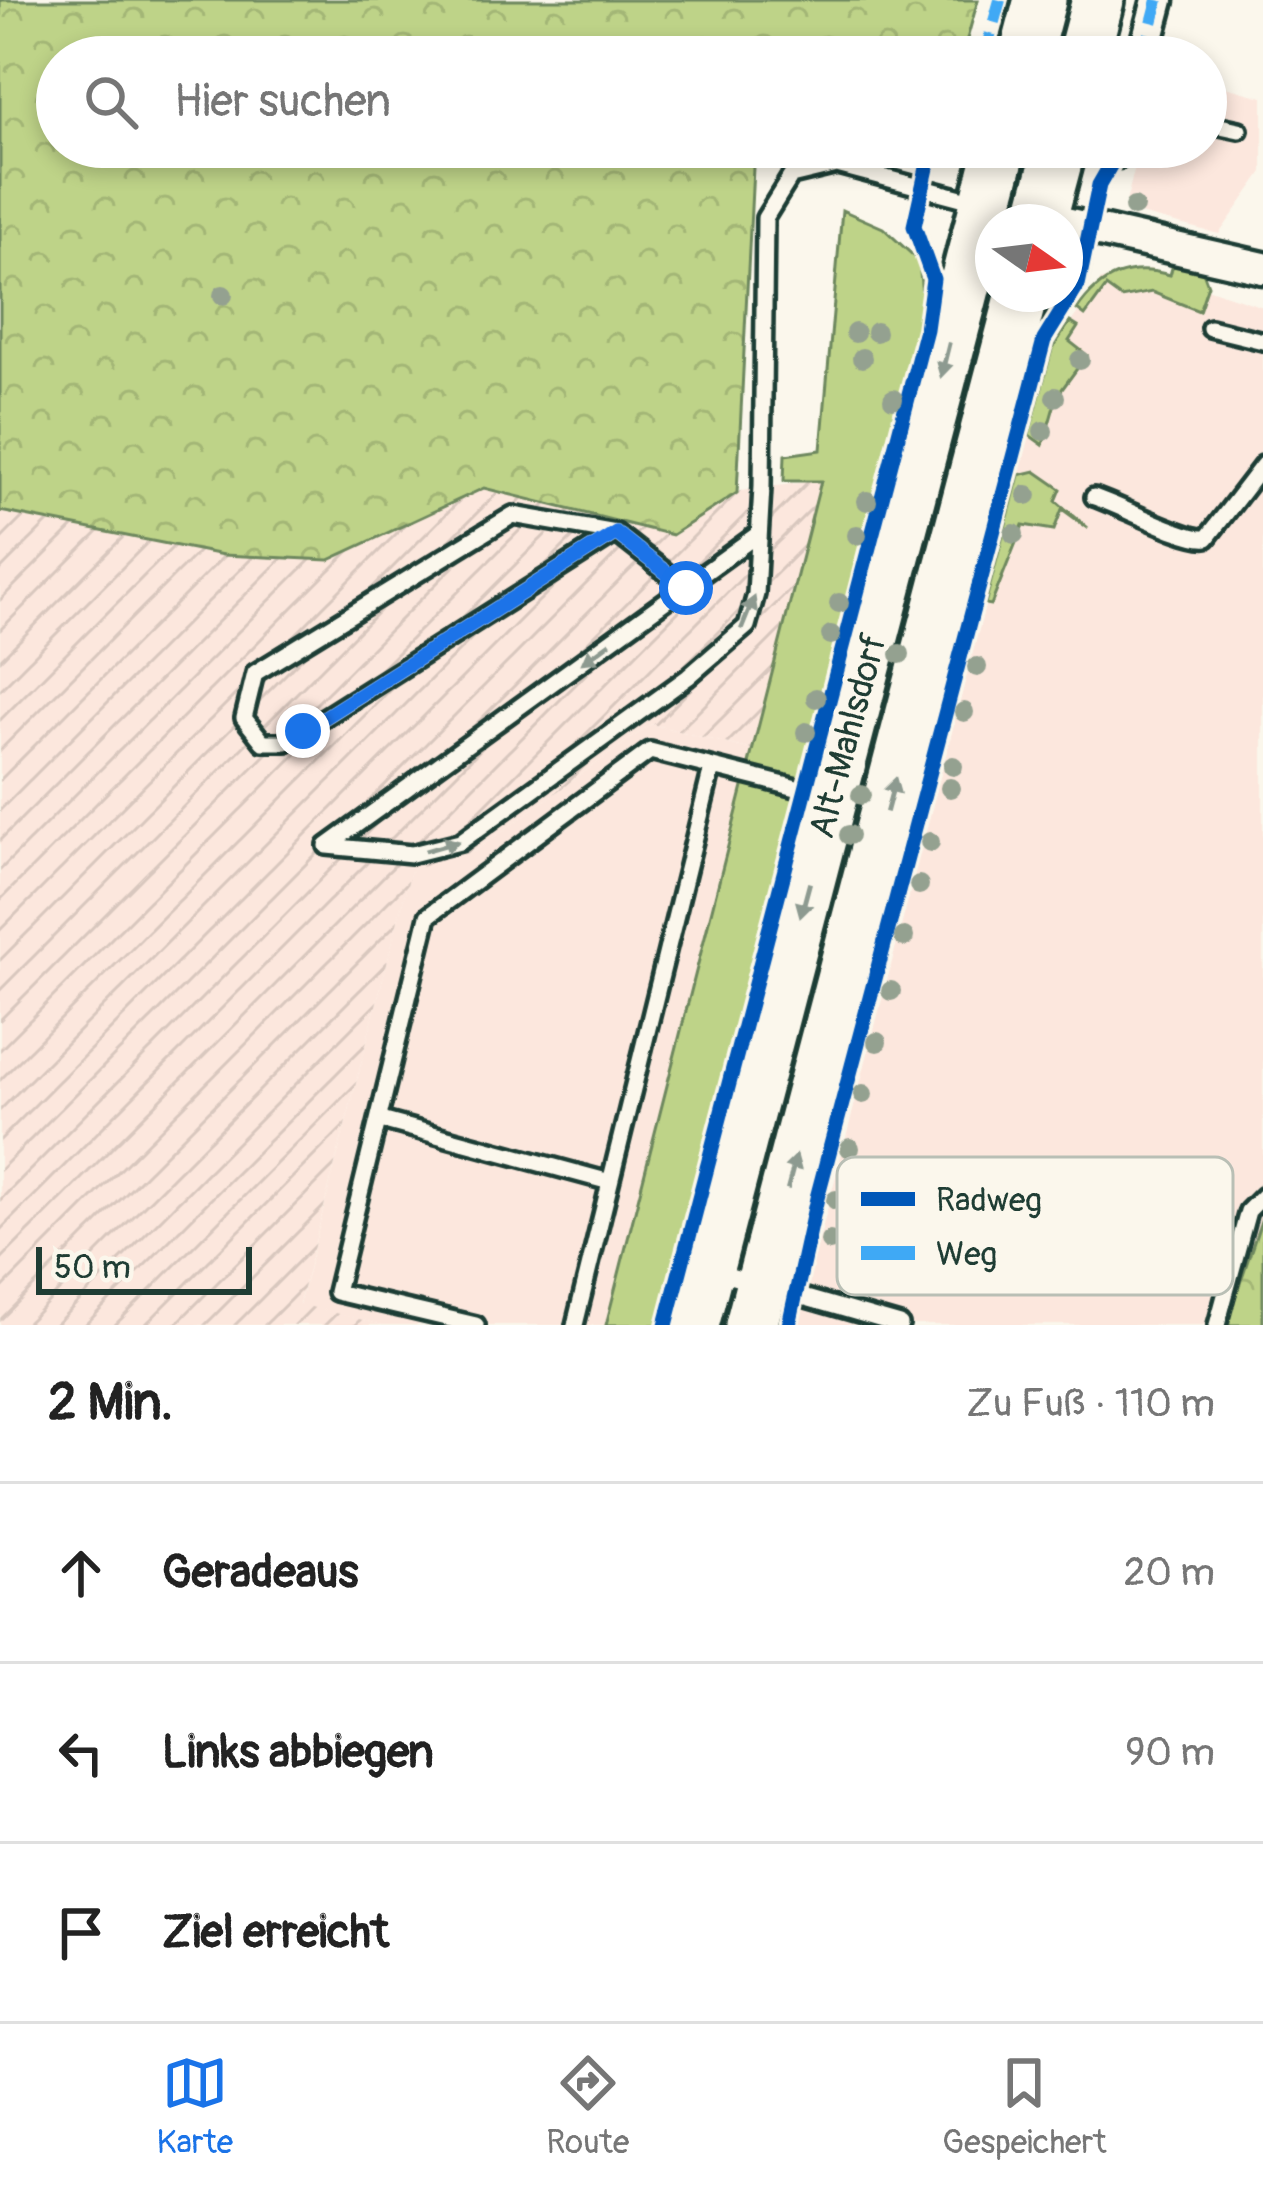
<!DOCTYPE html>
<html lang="de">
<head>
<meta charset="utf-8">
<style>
	body { margin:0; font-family:Pangolin,sans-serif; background:#f2f2f2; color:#222 }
	.compass { position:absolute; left:975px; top:204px; width:108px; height:108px; border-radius:50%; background:#fff; box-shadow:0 6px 18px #0003; rotate:104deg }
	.scale { position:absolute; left:36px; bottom:30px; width:216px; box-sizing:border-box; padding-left:12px; border:6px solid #1f3d34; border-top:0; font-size:33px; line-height:42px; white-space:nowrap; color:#1f3d34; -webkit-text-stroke:9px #fbf7ec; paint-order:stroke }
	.stop { position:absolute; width:36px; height:36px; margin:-27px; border:9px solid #1a73e8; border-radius:50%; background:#fff }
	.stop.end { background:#1a73e8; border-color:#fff; box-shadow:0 3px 12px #0008 }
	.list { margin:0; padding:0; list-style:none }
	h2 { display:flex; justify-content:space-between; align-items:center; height:156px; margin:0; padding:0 48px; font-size:51px }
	h2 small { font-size:39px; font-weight:400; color:#767676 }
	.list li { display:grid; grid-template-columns:78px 1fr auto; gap:36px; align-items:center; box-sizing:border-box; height:180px; padding:0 48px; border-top:3px solid #e0e0e0 }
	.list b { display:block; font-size:45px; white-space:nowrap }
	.list em { font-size:39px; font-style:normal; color:#767676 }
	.icon { flex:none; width:66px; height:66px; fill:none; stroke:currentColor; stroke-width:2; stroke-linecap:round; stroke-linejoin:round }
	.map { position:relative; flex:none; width:1263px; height:1325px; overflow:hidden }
	.search { position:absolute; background:#fff; box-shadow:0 6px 18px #0003; left:36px; right:36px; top:36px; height:132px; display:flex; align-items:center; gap:30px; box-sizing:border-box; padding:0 42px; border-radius:66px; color:#767676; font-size:45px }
	.sheet { height:696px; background:#fff }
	nav { display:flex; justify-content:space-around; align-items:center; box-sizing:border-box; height:168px; border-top:3px solid #e0e0e0; background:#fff; font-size:33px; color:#767676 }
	nav a { display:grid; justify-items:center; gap:6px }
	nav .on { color:#1a73e8 }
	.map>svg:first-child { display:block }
</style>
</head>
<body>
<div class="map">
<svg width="1263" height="1325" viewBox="0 0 1263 1325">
	<defs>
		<pattern id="industrial-furrows" width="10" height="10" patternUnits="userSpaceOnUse" patternTransform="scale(3)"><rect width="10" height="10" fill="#fce7dd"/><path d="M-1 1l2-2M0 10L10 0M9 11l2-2" fill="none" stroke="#d8c7be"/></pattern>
		<pattern id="park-crowns" width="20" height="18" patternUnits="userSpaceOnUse" patternTransform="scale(3)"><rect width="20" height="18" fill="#bed388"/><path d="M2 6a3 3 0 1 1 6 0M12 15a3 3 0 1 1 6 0" fill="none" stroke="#a3b676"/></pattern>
	</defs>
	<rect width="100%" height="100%" fill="#fbf7ec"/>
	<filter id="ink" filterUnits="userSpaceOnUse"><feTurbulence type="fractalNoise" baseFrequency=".00833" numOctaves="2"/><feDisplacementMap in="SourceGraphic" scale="24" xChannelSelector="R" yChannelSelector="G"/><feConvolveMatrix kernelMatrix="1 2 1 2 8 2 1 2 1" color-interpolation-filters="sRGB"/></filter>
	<g filter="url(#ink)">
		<path fill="#fce7dd" d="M 1206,82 L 1263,97 L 1263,172 L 1219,234 L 1124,210 L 1140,147 L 1206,147 Z
			M 1150,269 L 1263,307 L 1263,1215 L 1226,1325 L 797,1325 L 1052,349 L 1101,280 Z
			M 651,724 L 752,750 L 606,1325 L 383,1325 L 299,1305 L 411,869 L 475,851 Z"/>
		<path fill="url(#industrial-furrows)" d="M 821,480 L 752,750 L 651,724 L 475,851 L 411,870 L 299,1304 L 383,1325 L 0,1325 L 0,511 L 223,555 L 329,560 L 484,488 L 672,535 L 740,491 Z"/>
		<path fill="#bed388" stroke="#6e885e" stroke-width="3" d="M 842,210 L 883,228 L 919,261 L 923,307 L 658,1325 L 606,1325 L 821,481 L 784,481 L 785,455 L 821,450 Z
			M 1174,261 L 1202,269 L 1208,285 L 1199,311 L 1152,292 L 1121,298 L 1106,287 L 1085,316 L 1077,310 C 1100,276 1129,263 1170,275 Z
			M 979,284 L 993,287 L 941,482 L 919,619 L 764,1211 L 750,1206 Z
			M 1070,322 L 1078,327 L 1069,341 L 1087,355 L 1057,396 L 1043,445 L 1029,435 L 1052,349 Z
			M 1035,471 L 1061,489 L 1056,501 L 1088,528 L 1062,509 L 1054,530 L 1023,525 L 991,605 L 985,604 L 1019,475 Z
			M 985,532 L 825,1157 L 805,1187 Z"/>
		<path fill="url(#park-crowns)" stroke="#6e885e" stroke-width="3" d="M 0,0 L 978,0 L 962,57 L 57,57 L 57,147 L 754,147 L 737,493 L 672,535 L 484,488 L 329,560 L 223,555 L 0,511 Z
			M 1263,1215 L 1263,1325 L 1226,1325 Z"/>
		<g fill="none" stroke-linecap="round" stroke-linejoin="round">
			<defs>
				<path id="lane" d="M 1206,123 L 1239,130
					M 1210,328 L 1263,341
					M 1094,497 C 1121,506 1188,541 1207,538 L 1263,465
					M 616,533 L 286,742 L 263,742 L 244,718 L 255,673 L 513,515 L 616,533 L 686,588
					M 327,846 L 412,854 L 460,842 L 688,677 L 747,626 L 756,594 L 762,487 L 765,218 L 791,176 L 837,165 L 1033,217
					M 327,846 L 758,534
					M 381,1120 L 610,1182
					M 716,1272 L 900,1325
					M 476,1325 L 336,1292 L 428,916 L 650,751 L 824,795
					M 575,1325 L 712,768
					M 1217,1325 L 1248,1211 L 1263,1196"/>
				<path id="street" d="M 1143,57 L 1158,0
					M 1097,147 L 1118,152 L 1119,147
					M 1065,223 L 1263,268"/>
				<path id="primary" d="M 1025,57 L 1040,0
					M 1083,57 L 1098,0
					M 1040,222 L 1060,147
					M 693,1325 L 1001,147
					M 751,1325 L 1022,294"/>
			</defs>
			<use href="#lane" stroke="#1f3d34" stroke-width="24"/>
			<use href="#street" stroke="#1f3d34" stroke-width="39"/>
			<use href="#primary" stroke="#1f3d34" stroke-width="60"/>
			<use href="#lane" stroke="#fbf7ec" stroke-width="15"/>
			<use href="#street" stroke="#fbf7ec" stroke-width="30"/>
			<use href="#primary" stroke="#fbf7ec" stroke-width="51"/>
			<path stroke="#3fa9f5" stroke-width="12" stroke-dasharray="24 12" stroke-linecap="butt" d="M 984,57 L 1000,0
				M 1143,57 L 1158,0"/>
			<defs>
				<path id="cycleway" d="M 666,1325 L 926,329 L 933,279 L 914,226 L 929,159 L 938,147
					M 789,1325 L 817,1198 L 1044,340 L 1078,285 L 1099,185 L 1118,152"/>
			</defs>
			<use href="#cycleway" stroke="#fbf7ec" stroke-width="22"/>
			<use href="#cycleway" stroke="#0057b8" stroke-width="15"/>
		</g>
		<g fill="#94a190">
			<circle cx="1116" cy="46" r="10"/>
			<circle cx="1134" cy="207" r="10"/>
			<circle cx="223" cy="295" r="10"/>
			<circle cx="876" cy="332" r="10"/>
			<circle cx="855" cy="333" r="10"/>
			<circle cx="862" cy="358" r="10"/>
			<circle cx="1080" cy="360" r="10"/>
			<circle cx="1055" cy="397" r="10"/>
			<circle cx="893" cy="399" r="10"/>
			<circle cx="1043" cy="431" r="10"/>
			<circle cx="1027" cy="495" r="10"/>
			<circle cx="867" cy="501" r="10"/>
			<circle cx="1014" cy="534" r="10"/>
			<circle cx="857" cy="535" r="10"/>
			<circle cx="839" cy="603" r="10"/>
			<circle cx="831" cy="635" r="10"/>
			<circle cx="900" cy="654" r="10"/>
			<circle cx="977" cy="667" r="10"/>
			<circle cx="816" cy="698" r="10"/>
			<circle cx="964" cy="712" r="10"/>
			<circle cx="806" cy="732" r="10"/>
			<circle cx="953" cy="766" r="10"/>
			<circle cx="950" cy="788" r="10"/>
			<circle cx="861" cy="795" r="10"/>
			<circle cx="849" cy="835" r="10"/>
			<circle cx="930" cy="842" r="10"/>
			<circle cx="919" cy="885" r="10"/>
			<circle cx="904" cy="937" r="10"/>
			<circle cx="891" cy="991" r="10"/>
			<circle cx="877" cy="1042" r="10"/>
			<circle cx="863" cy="1094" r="10"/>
			<circle cx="850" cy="1148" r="10"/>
			<circle cx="836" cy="1200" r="10"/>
			<circle cx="830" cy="1241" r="10"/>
		</g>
		<defs><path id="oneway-solid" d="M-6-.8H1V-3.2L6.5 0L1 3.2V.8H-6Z" transform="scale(3)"/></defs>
		<g fill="#8d9a90">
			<use href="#oneway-solid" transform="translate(945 360) rotate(104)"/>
			<use href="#oneway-solid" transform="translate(748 613) rotate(-68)"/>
			<use href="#oneway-solid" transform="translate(596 653) rotate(144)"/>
			<use href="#oneway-solid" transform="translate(891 795) rotate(-75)"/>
			<use href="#oneway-solid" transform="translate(442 846) rotate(-16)"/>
			<use href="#oneway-solid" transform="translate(805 900) rotate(105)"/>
			<use href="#oneway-solid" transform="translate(792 1172) rotate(-75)"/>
		</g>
	</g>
	<g fill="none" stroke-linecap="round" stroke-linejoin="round" filter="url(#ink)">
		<path stroke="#1a73e8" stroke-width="15" d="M 303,731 L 616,533 L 686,588"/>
	</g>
	<g text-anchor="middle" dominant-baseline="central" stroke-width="10" stroke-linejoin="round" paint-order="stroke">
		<g font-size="36" fill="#1f3d34" stroke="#fbf7ec">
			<text transform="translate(848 736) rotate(-75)">Alt-Mahlsdorf</text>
		</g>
	</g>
	<rect x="837" y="1157" width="396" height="138" rx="18" fill="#fbf7ec" stroke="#b9bfb5" stroke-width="3"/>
	<rect x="861" y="1192" width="54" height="14" fill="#0057b8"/>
	<rect x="861" y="1246" width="54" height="14" fill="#3fa9f5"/>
	<g font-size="33" fill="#1f3d34">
		<text x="936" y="1211">Radweg</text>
		<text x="936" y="1265">Weg</text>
	</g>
</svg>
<svg class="compass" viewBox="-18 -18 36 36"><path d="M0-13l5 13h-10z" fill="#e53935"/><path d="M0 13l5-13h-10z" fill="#767676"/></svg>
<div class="scale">50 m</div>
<div class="stop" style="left:686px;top:588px"></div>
<div class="stop end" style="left:303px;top:731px"></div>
<div class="search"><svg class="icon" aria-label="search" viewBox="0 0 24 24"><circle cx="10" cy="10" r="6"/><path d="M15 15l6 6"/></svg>Hier suchen</div>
</div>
<section class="sheet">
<h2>2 Min.<small>Zu Fuß · 110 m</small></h2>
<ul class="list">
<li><svg class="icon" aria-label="ahead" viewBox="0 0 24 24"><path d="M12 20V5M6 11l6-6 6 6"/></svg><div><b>Geradeaus</b></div><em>20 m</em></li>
<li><svg class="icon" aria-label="left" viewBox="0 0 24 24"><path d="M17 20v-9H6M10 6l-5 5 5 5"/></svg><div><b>Links abbiegen</b></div><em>90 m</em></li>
<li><svg class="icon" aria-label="arrive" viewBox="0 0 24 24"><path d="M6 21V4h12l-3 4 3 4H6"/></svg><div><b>Ziel erreicht</b></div></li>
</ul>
</section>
<nav>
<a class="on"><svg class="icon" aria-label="map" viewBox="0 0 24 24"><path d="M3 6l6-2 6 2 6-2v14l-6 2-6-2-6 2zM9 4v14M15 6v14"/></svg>Karte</a>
<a><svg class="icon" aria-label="directions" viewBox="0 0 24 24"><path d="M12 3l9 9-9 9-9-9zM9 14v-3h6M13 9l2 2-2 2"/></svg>Route</a>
<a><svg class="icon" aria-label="saved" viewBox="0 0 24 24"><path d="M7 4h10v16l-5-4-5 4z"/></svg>Gespeichert</a>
</nav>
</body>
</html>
